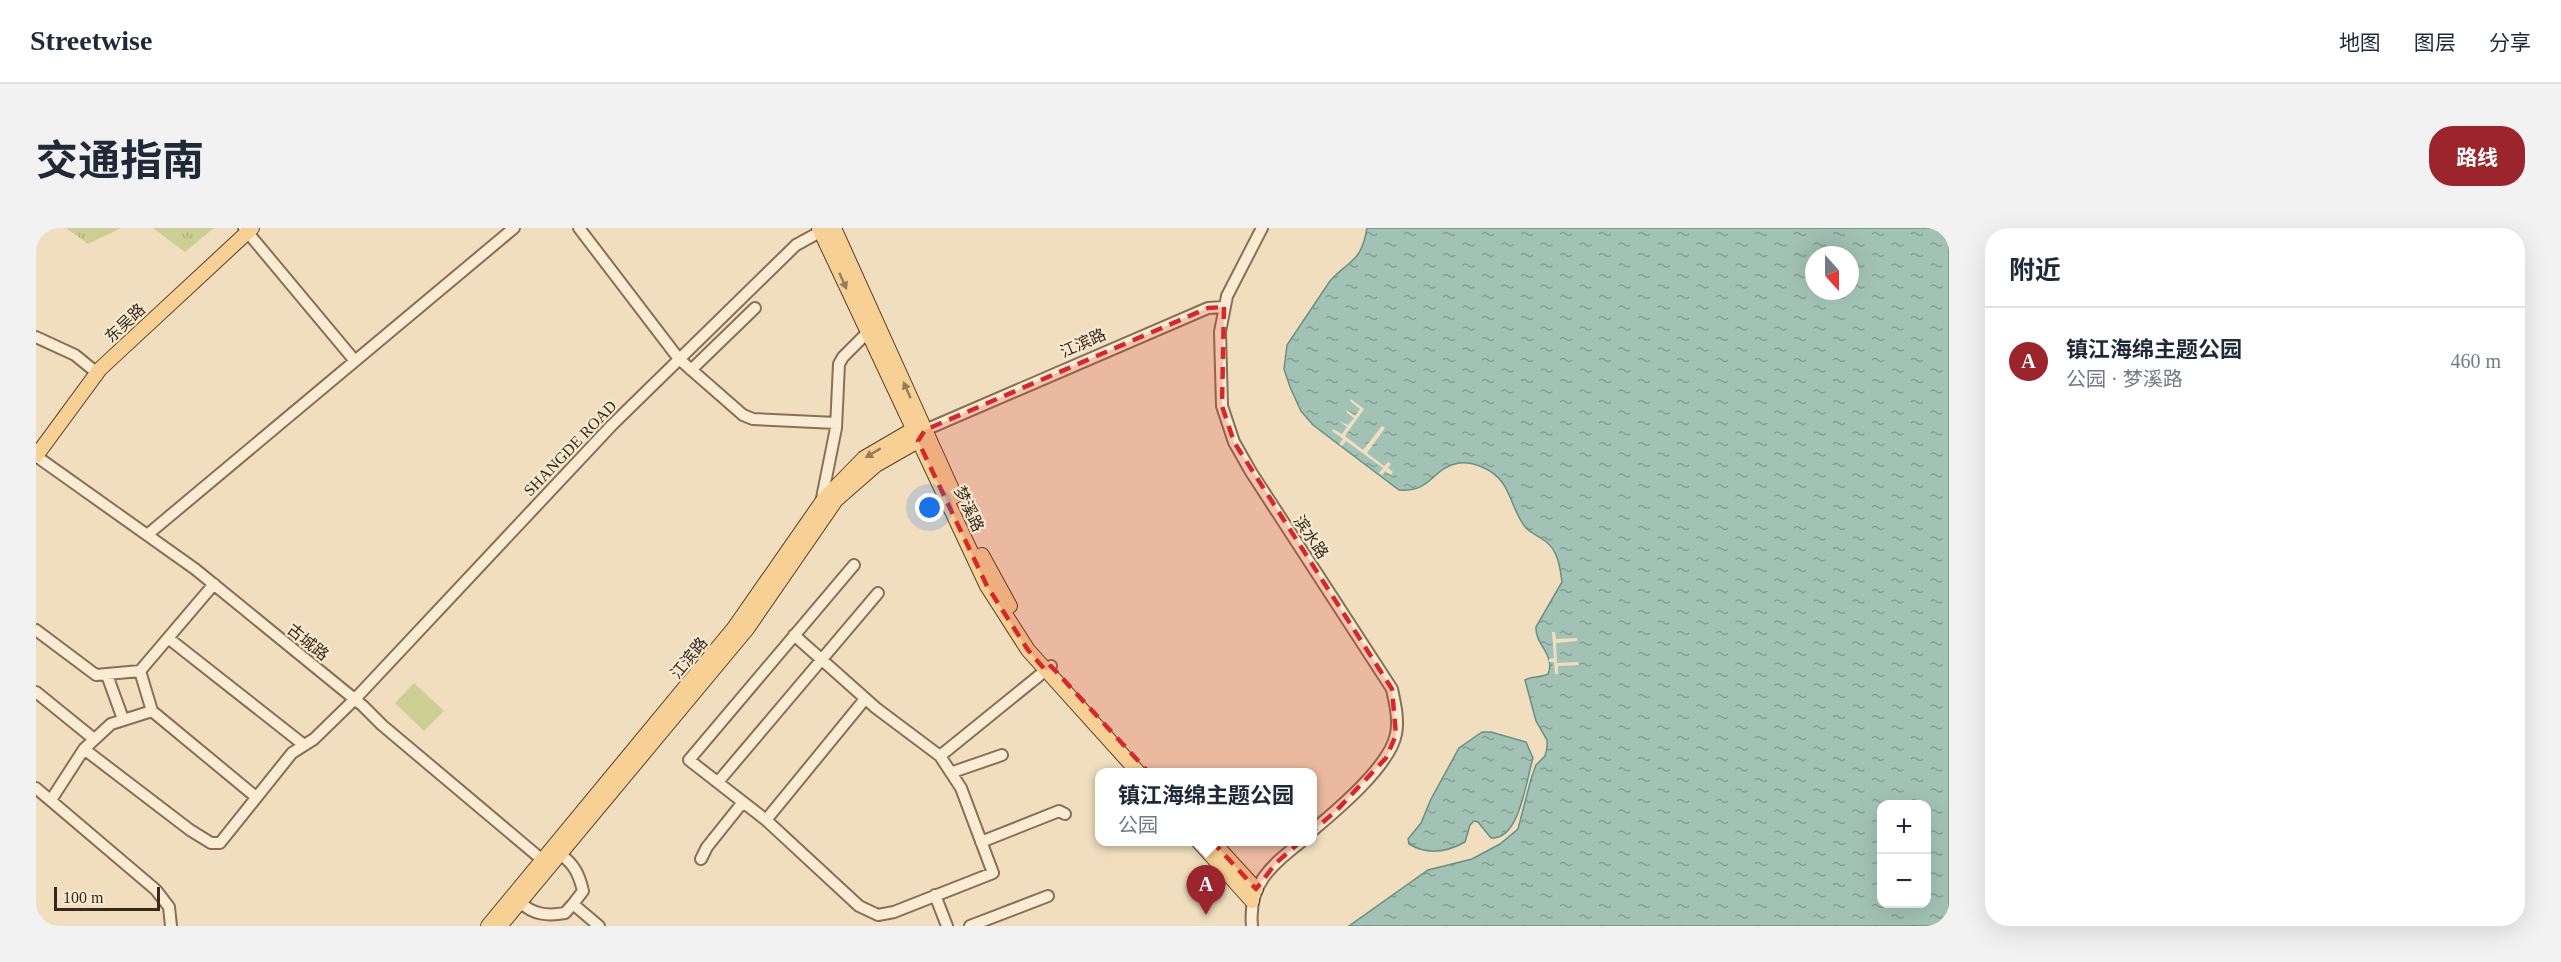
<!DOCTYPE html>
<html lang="zh">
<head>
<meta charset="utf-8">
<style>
	body { margin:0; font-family:"Times New Roman","Noto Sans SC",serif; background:#f2f2f3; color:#1f2937 }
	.controls { position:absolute; right:18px; bottom:18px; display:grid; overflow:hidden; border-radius:12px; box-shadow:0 6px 24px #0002 }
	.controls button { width:54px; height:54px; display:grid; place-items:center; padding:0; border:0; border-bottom:2px solid #e0e1e3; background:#fff; color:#1f2937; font:30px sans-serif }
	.compass { position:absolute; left:1769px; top:18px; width:54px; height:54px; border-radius:50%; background:#fff; box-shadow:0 6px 24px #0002; rotate:159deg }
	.scale { position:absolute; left:18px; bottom:15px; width:106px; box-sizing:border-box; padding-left:6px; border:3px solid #38281c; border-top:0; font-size:16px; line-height:21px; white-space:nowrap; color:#38281c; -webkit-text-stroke:4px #f7e9cf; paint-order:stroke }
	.you { position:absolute; left:894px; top:280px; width:21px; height:21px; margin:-15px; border:4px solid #fff; border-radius:50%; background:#1a73e8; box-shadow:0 0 0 9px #1a73e833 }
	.badge { display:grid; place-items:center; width:39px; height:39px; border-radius:50%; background:#9b242d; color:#fff; font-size:20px; font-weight:700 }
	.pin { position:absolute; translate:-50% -50px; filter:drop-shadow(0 2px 3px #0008) }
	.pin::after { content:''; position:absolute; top:32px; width:21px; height:18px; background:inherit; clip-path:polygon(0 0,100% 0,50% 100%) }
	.popup { position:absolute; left:1059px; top:540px; width:222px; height:78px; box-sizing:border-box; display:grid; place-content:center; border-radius:12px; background:#fff; filter:drop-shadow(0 2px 4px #0005); font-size:20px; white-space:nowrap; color:#747a83 }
	.popup b { font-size:22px; color:#1f2937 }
	.popup::after { content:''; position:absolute; left:50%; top:100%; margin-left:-12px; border:12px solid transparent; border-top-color:#fff }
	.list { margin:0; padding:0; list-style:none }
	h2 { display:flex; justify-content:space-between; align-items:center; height:78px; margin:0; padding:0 24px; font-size:26px }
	h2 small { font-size:20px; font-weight:400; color:#747a83 }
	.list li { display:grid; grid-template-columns:39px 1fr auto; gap:18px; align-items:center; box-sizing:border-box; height:108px; padding:0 24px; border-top:2px solid #e0e1e3 }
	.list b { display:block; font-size:22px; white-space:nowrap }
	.list p { margin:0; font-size:20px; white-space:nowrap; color:#747a83 }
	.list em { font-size:20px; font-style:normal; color:#747a83 }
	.map { position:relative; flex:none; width:1913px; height:698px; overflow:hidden; border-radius:24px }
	header { display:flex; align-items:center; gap:36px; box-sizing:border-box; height:84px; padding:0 30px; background:#fff; border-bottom:2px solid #e0e1e3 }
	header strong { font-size:28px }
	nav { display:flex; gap:33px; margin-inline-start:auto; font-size:21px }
	.intro { display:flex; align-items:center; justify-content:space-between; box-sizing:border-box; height:144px; padding:0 36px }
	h1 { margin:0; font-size:42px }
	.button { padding:15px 27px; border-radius:24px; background:#9b242d; color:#fff; font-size:21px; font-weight:700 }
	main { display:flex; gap:36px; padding:0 36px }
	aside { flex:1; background:#fff; border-radius:24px; box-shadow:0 6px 24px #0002 }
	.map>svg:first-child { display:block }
</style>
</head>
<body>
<header>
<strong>Streetwise</strong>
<nav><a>地图</a><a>图层</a><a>分享</a></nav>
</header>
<div class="intro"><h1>交通指南</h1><a class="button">路线</a></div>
<main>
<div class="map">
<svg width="1913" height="698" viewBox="0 0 1913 698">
	<defs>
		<pattern id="park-tufts" width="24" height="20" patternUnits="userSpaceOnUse" patternTransform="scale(1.5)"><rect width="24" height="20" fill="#ccce93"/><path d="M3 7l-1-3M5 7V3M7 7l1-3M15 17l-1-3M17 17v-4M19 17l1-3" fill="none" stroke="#b0b17e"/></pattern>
		<pattern id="water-ripples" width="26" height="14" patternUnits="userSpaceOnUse" patternTransform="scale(1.5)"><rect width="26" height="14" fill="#a3c2b6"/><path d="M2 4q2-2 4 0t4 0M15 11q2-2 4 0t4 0" fill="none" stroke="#869e93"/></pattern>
	</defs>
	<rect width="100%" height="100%" fill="#f0debf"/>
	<path fill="url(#park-tufts)" d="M 30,0 L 85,0 L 52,16 Z
		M 117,0 L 178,0 L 149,24 Z"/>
	<path fill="#ccce93" d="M 378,455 L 408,483 L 388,503 L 359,475 Z"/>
	<path fill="url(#water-ripples)" stroke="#699084" stroke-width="1.5" fill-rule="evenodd" d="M 1331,0 L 1913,0 L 1913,698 L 1313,698 L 1392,642 L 1436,631 L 1464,616 L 1482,601 L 1495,551 L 1500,537 L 1509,528 L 1511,520 L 1511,512 L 1500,493 L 1489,452 C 1496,448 1504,450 1512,446 C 1520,427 1499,417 1500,399 L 1526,354 C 1524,339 1522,322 1509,313 C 1503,308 1496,306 1490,300 C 1472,278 1477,252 1446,239 C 1439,236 1431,234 1423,235 C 1396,239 1396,265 1363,262 L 1277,197 L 1265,183 L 1254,159 L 1248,141 L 1251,117 L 1294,53 C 1314,31 1325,35 1331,0 ZM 1778,27 L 1814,27 L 1814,63 L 1778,63 ZM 1846,576 L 1890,576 L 1890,676 L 1846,676 Z
		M 1446,504 L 1455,504 L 1490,514 L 1497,530 C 1490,552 1484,612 1455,610 L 1442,594 L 1438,593 L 1434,597 L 1429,614 C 1411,624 1391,627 1373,616 L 1372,611 L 1385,595 L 1395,571 L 1423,520 Z"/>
	<path fill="#f0debf" d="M 1315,171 L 1328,181 L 1309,208 L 1327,222 L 1346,198 L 1349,200 L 1331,225 L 1348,238 L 1352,234 L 1355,236 L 1352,240 L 1357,244 L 1355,247 L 1349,243 L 1346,247 L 1343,245 L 1347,240 L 1310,213 L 1306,218 L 1303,216 L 1307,211 L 1296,203 L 1297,201 L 1306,206 L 1311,199 L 1303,193 L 1312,197 L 1318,190 L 1310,184 L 1311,182 L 1319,188 L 1324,181 L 1314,173 Z
		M 1516,404 L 1519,404 L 1520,411 L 1541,410 L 1541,413 L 1520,415 L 1521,435 L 1542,434 L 1543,437 L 1522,438 L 1522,446 L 1519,446 L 1518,434 L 1513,434 L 1513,431 L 1518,430 Z"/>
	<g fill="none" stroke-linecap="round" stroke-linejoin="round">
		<defs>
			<path id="minor" d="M 208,0 L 319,133
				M 543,0 L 643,131 L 707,187 L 717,191 L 800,195
				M 1226,0 L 1191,68 L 1184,104 L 1186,178 L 1198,214 L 1215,244 L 1356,461 C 1359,475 1363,492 1360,506 C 1354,538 1301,582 1276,603
				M 0,109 L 39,127 L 61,145
				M 655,142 L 719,80
				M 889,202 L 1172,80 L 1188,79
				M 0,228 L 159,341 L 327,478 L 346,497 L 510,635
				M 785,275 L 800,200 L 803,136 L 807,129 L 831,105
				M 111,307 L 478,0
				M 818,337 L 653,532 L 730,592 L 829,471
				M 0,402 L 60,447 L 104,443 L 178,356
				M 132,410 L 268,517
				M 104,443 L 116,483 L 220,569
				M 71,447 L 87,491
				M 0,464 L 58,511
				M 48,521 L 154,602 L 175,615 L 184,615 L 256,525 L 278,511 L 319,471 L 576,197 L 760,17 L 791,0
				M 904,528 L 1015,438
				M 917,544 L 966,527
				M 682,554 L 842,365
				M 0,560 L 120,662 L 133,679 L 135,698
				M 15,572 L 48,521 L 75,496 L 116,483
				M 730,592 L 823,678 L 842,687 L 858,684 L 957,645 L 925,560 L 904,528 L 840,480 L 758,407
				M 945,614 L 1023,583 L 1029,586
				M 524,626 C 538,636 543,646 547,663 L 537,676 L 563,698
				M 665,631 L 671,619 L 707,574
				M 899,667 L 911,698
				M 484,674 C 497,687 512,688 529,685 L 537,676
				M 934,698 L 1012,668
				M 1216,698 C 1212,656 1235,638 1265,614"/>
			<path id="major" d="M 783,0 L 951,358 L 992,422 L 1102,544
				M 798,0 L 919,268
				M 0,228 L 64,141 L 216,0
				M 946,327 L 974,378
				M 1163,614 L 1216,673
				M 1177,614 L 1220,661
				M 452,698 L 698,400 L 788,271 L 828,230 L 876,202 L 889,202
				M 464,698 L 711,401 L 800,272 L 840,237 L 882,213 L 889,202"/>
		</defs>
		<use href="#minor" stroke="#8a6e57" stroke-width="14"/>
		<use href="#major" stroke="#573d2b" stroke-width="16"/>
		<use href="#minor" stroke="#faecd3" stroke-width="10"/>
		<use href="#major" stroke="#f6d095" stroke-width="14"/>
	</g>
	<defs><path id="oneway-solid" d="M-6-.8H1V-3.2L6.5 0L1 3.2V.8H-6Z" transform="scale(1.5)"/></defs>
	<g fill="#977c58">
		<use href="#oneway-solid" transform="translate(807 53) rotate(66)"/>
		<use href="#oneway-solid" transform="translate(871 162) rotate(-114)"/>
		<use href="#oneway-solid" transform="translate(837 225) rotate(149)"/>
	</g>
	<path fill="#d62828" fill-opacity="0.2" stroke="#d62828" stroke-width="4.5" stroke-dasharray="12 8" stroke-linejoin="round" d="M 1188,79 L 1186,178 L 1198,214 L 1356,461 L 1360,507 L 1350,530 L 1301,582 L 1240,635 L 1220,661 L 1015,438 L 1010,443 L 992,422 L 951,358 L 882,213 L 889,202 L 1172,80 Z"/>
	<g text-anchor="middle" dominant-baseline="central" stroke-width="4.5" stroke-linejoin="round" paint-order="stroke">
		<g font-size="16" fill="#38281c" stroke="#f7e9cf">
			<text transform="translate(89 95) rotate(-43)">东吴路</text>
			<text transform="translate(1047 115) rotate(-24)">江滨路</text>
			<text transform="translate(534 220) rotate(-46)">SHANGDE ROAD</text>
			<text transform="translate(933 281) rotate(65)">梦溪路</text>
			<text transform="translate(1275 309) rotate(56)">滨水路</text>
			<text transform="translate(272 414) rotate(39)">古城路</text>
			<text transform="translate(653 430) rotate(-51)">江滨路</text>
		</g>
	</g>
</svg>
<div class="controls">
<button>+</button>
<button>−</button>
</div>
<svg class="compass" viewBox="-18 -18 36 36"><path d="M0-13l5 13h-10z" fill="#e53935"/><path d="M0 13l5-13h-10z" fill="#747a83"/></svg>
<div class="scale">100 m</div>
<div class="you"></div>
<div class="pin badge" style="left:1170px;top:687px">A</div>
<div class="popup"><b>镇江海绵主题公园</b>公园</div>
</div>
<aside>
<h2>附近<small></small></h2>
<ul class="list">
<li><span class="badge">A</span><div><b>镇江海绵主题公园</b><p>公园 · 梦溪路</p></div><em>460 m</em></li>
</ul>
</aside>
</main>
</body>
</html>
